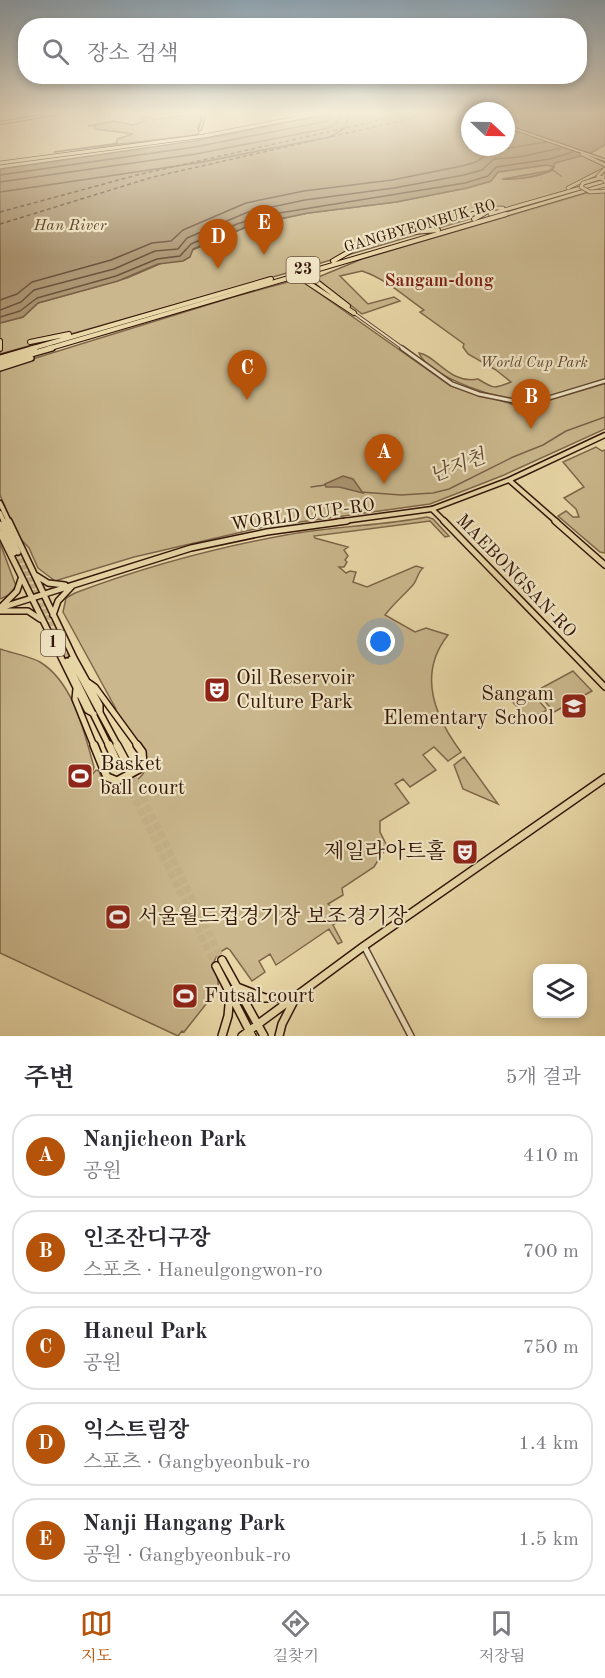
<!DOCTYPE html>
<html lang="ko">
<head>
<meta charset="utf-8">
<style>
	body { margin:0; font-family:"Old Standard TT","Noto Serif KR",serif; background:#f7f7f7; color:#2b2b33 }
	.controls { position:absolute; right:18px; bottom:18px; display:grid; overflow:hidden; border-radius:12px; box-shadow:0 3px 9px #0003 }
	.controls button { width:54px; height:54px; display:grid; place-items:center; padding:0; border:0; border-bottom:2px solid #e1e1e2; background:#fff; color:#2b2b33; font:30px sans-serif }
	.compass { position:absolute; left:461px; top:102px; width:54px; height:54px; border-radius:50%; background:#fff; box-shadow:0 3px 9px #0003; rotate:112deg }
	.you { position:absolute; left:381px; top:642px; width:21px; height:21px; margin:-15px; border:4px solid #fff; border-radius:50%; background:#1a73e8; box-shadow:0 0 0 9px #1a73e833 }
	.badge { display:grid; place-items:center; width:39px; height:39px; border-radius:50%; background:#b45309; color:#fff; font-size:20px; font-weight:700 }
	.pin { position:absolute; translate:-50% -50px; filter:drop-shadow(0 2px 3px #0008) }
	.pin::after { content:''; position:absolute; top:32px; width:21px; height:18px; background:inherit; clip-path:polygon(0 0,100% 0,50% 100%) }
	.list { margin:0; padding:0; list-style:none }
	h2 { display:flex; justify-content:space-between; align-items:center; height:78px; margin:0; padding:0 24px; font-size:26px }
	h2 small { font-size:20px; font-weight:400; color:#7c7c81 }
	.list li { display:grid; grid-template-columns:39px 1fr auto; gap:18px; align-items:center; box-sizing:border-box; height:84px; margin:0 12px 12px; padding:0 12px; border:2px solid #e1e1e2; border-radius:24px }
	.list b { display:block; font-size:22px; white-space:nowrap }
	.list p { margin:0; font-size:20px; white-space:nowrap; color:#7c7c81 }
	.list em { font-size:20px; font-style:normal; color:#7c7c81 }
	.icon { flex:none; width:33px; height:33px; fill:none; stroke:currentColor; stroke-width:2; stroke-linecap:round; stroke-linejoin:round }
	.map { position:relative; flex:none; width:605px; height:1036px; overflow:hidden }
	.search { position:absolute; background:#fff; box-shadow:0 3px 9px #0003; left:18px; right:18px; top:18px; height:66px; display:flex; align-items:center; gap:15px; box-sizing:border-box; padding:0 21px; border-radius:24px; color:#7c7c81; font-size:22px }
	.sheet { height:558px; background:#fff }
	nav { display:flex; justify-content:space-around; align-items:center; box-sizing:border-box; height:84px; border-top:2px solid #e1e1e2; background:#fff; font-size:16px; color:#7c7c81 }
	nav a { display:grid; justify-items:center; gap:3px }
	nav .on { color:#b45309 }
	.map>svg:first-child { display:block }
</style>
</head>
<body>
<div class="map">
<svg width="605" height="1036" viewBox="0 0 605 1036">
	<rect width="100%" height="100%" fill="#e9d8a8"/>
	<filter id="stains"><feTurbulence type="fractalNoise" baseFrequency=".00333" numOctaves="4"/><feColorMatrix values="0 0 0 0 .2 0 0 0 0 .09 0 0 0 0 .02 0 0 0 .5 -.17"/></filter>
	<radialGradient id="worn" r=".72"><stop offset=".6" stop-color="#630" stop-opacity="0"/><stop offset="1" stop-color="#630" stop-opacity=".3"/></radialGradient>
	<path fill="#cab78d" stroke="#7e664a" stroke-width="1.5" d="M 191,114 L 199,114 L 202,117 L 198,127 L 199,133 L 196,135 L 54,152 L 112,144 L 117,143 L 117,139 L 133,134 L 96,129 L 95,126 L 88,126 L 114,121 L 133,125 L 144,121 L 141,118 L 149,117 L 153,120 C 166,117 177,118 191,114 Z
		M 587,153 L 605,161 L 605,179 L 287,273 L 0,354 L 0,323 L 23,317 L 38,303 L 127,278 L 251,225 L 308,213 L 396,202 L 467,188 L 491,181 L 498,172 L 547,165 Z
		M 605,192 L 605,379 C 584,385 549,400 529,401 C 503,402 429,377 419,353 C 436,355 450,385 478,379 C 494,389 494,389 511,382 L 496,370 L 468,354 L 463,347 L 464,344 L 420,312 L 424,310 C 404,296 386,279 362,271 L 340,276 L 368,304 L 394,297 L 400,301 L 362,314 L 316,278 L 362,259 L 586,193 Z
		M 299,279 L 451,386 L 515,405 L 516,410 L 605,381 L 605,429 L 504,475 L 430,504 L 264,527 L 134,557 L 55,581 L 38,568 L 29,548 L 17,535 L 0,495 L 0,369 L 233,297 Z
		M 596,447 L 602,451 L 605,450 L 605,553 L 600,552 L 558,516 L 566,511 L 573,517 L 579,517 L 576,509 L 564,498 L 584,487 L 563,462 Z
		M 427,517 L 433,519 L 449,536 L 445,537 L 430,521 L 314,536 L 315,538 L 348,547 L 344,550 L 348,556 L 345,560 L 347,562 L 344,567 L 339,567 L 346,573 L 350,571 L 356,572 L 353,582 L 367,587 L 416,566 L 423,568 C 417,573 418,579 413,585 C 404,595 394,603 385,615 L 415,632 L 426,628 L 448,635 C 417,674 434,716 461,752 L 448,761 L 434,747 L 423,755 L 436,770 L 410,787 L 403,779 L 395,784 L 409,803 L 380,821 L 380,832 L 387,846 L 374,867 L 342,888 L 343,895 L 328,904 L 339,915 L 340,920 L 333,925 L 342,942 L 338,944 L 329,929 L 276,965 L 270,954 L 259,961 L 265,972 L 252,981 L 230,950 L 227,948 C 203,960 221,972 218,989 L 184,1032 L 182,1031 L 178,1036 L 0,953 L 0,649 C 12,653 29,656 40,662 C 74,683 84,732 94,767 L 91,776 L 96,770 L 99,771 C 102,781 107,790 118,791 C 132,783 146,778 148,761 L 114,711 L 116,709 L 63,612 L 66,598 L 75,593 C 144,567 214,548 286,535 C 333,526 380,526 427,517 Z
		M 0,543 L 16,586 L 9,595 L 0,599 Z
		M 573,671 L 592,691 L 554,712 L 536,691 Z
		M 530,691 L 547,710 L 528,720 L 512,701 Z
		M 464,757 L 498,804 L 463,789 L 454,765 Z"/>
	<path fill="#ab9572" stroke="#7b6148" stroke-width="1.5" d="M 340,112 L 470,112 L 470,147 L 506,147 L 506,112 L 605,112 L 605,145 L 591,153 L 555,163 L 553,170 C 538,177 518,180 502,179 L 548,171 L 554,167 L 547,165 L 498,172 L 491,181 L 467,188 L 396,202 L 308,213 L 251,225 L 193,249 L 190,257 L 183,261 L 158,264 L 118,281 L 38,303 L 23,317 L 0,323 L 0,169 L 194,141 Z
		M 343,476 L 353,479 L 363,493 L 339,487 L 326,487 L 325,484 Z"/>
	<g fill="none" stroke-linecap="round" stroke-linejoin="round">
		<path stroke="#6e543d" stroke-width="1.5" d="M 0,175 L 195,147 L 328,121 L 333,112
			M 0,182 L 196,154 L 329,128 L 338,122 L 341,112
			M 0,192 L 197,163 L 330,137 L 345,128 L 350,112
			M 0,300 L 17,294 L 32,282 L 111,260 L 152,243 L 171,241 L 183,230 L 246,203 L 304,191 L 392,180 L 462,166 L 476,162 L 492,151 L 546,142
			M 0,310 L 21,302 L 34,290 L 114,269 L 155,251 L 178,249 L 187,238 L 248,212 L 305,200 L 394,188 L 464,175 L 482,170 L 494,159 L 519,157 L 561,148
			M 0,317 L 20,311 L 37,298 L 116,276 L 157,259 L 180,256 L 191,244 L 237,224 L 267,215 L 465,183 L 488,176 L 496,167 L 550,159 L 572,152"/>
		<path stroke="#7b6148" stroke-width="1.5" d="M 553,170 L 561,176
			M 311,487 L 325,485
			M 361,492 L 401,495 L 433,493 L 449,489 L 513,457 L 543,445 L 566,431 L 605,417"/>
		<path stroke="#624832" stroke-width="1.5" stroke-dasharray="4 3" stroke-linecap="butt" d="M 0,212 L 141,174 L 416,112
			M 0,224 L 153,177 L 440,112"/>
		<path stroke="#c4b188" stroke-width="5" stroke-dasharray="5 2" stroke-linecap="butt" d="M 18,552 L 71,659
			M 14,553 L 67,661"/>
		<path stroke="#c4b188" stroke-width="7" stroke-dasharray="7 3" stroke-linecap="butt" d="M 125,760 L 222,960
			M 118,764 L 216,966"/>
		<defs>
			<path id="minor-far2" d="M 354,313 L 404,349"/>
			<path id="minor-far1" d="M 402,348 L 452,384 L 479,394 L 529,404 L 605,381"/>
			<path id="minor" d="M 364,946 L 411,1036"/>
			<path id="major-far3" d="M 200,112 L 204,117 L 200,129
				M 463,112 L 470,114
				M 0,123 L 67,112
				M 506,126 L 605,160"/>
			<path id="major-far2" d="M 509,480 L 557,522
				M 0,503 L 9,522
				M 432,509 L 445,522
				M 0,513 L 4,522
				M 336,522 L 432,509 L 509,480 L 605,435"/>
			<path id="major-far1" d="M 4,521 L 18,552
				M 9,521 L 74,658 L 100,705 L 100,712
				M 444,521 L 605,687
				M 555,521 L 605,565
				M 0,524 L 14,553
				M 0,533 L 87,710 L 94,714
				M 37,576 L 48,583 L 65,585
				M 2,606 L 17,591 L 21,579
				M 0,608 L 191,548 L 267,532 L 347,521
				M 0,611 L 28,611 L 40,619
				M 53,615 L 58,601 L 72,586
				M 71,659 L 118,746
				M 67,661 L 109,746
				M 85,680 L 95,687 L 138,746
				M 76,689 L 75,699 L 94,746"/>
			<path id="major" d="M 94,745 L 107,777 L 117,781 L 139,769 L 143,764 L 142,752 L 137,745
				M 109,745 L 118,764
				M 117,745 L 125,760
				M 222,960 L 264,1036
				M 216,966 L 252,1036
				M 237,987 L 265,998 L 296,997 L 282,1024 L 279,1036
				M 222,1036 L 228,1016 L 230,994
				M 242,1036 L 364,946 L 605,778"/>
			<path id="highway-far2" d="M 582,154 L 605,165
				M 0,163 L 204,136 L 327,112
				M 568,188 L 605,169
				M 490,214 L 605,181
				M 480,216 L 495,208 L 503,208
				M 500,216 L 605,185"/>
			<path id="highway-far1" d="M 474,219 L 483,214
				M 413,232 L 438,230
				M 333,261 L 359,246
				M 314,274 L 312,278 L 348,306
				M 301,278 L 354,313
				M 0,341 L 0,349
				M 30,342 L 69,334
				M 30,349 L 271,279
				M 47,349 L 506,214"/>
			<path id="highway" d="M 0,358 L 35,348
				M 0,363 L 52,348
				M 0,368 L 31,358"/>
		</defs>
		<use href="#minor-far2" stroke="#604530" stroke-width="4"/>
		<use href="#minor-far1" stroke="#604530" stroke-width="6"/>
		<use href="#minor" stroke="#604530" stroke-width="8"/>
		<use href="#major-far3" stroke="#321408" stroke-width="4"/>
		<use href="#major-far2" stroke="#321408" stroke-width="7"/>
		<use href="#major-far1" stroke="#321408" stroke-width="8"/>
		<use href="#major" stroke="#321408" stroke-width="10"/>
		<use href="#highway-far2" stroke="#321408" stroke-width="4.5"/>
		<use href="#highway-far1" stroke="#321408" stroke-width="6"/>
		<use href="#highway" stroke="#321408" stroke-width="8"/>
		<use href="#minor-far2" stroke="#f1e6c6" stroke-width="2"/>
		<use href="#minor-far1" stroke="#f1e6c6" stroke-width="3"/>
		<use href="#minor" stroke="#f1e6c6" stroke-width="5"/>
		<use href="#major-far3" stroke="#e9d8a8" stroke-width="2"/>
		<use href="#major-far2" stroke="#e9d8a8" stroke-width="4"/>
		<use href="#major-far1" stroke="#e9d8a8" stroke-width="5"/>
		<use href="#major" stroke="#e9d8a8" stroke-width="7"/>
		<use href="#highway-far2" stroke="#e9d8a8" stroke-width="3"/>
		<use href="#highway-far1" stroke="#e9d8a8" stroke-width="4"/>
		<use href="#highway" stroke="#e9d8a8" stroke-width="5"/>
		<defs>
			<path id="highway-bridge" d="M 605,169 L 598,176 L 605,181
				M 603,177 L 583,183 L 581,187 L 590,192 L 605,191"/>
		</defs>
		<use href="#highway-bridge" stroke="#321408" stroke-width="4.5" stroke-linecap="butt"/>
		<use href="#highway-bridge" stroke="#e9d8a8" stroke-width="3"/>
	</g>
	<linearGradient id="sky" x2="0" y2="1"><stop stop-color="#8fa8b9"/><stop offset="0.44" stop-color="#f5edd8"/><stop offset="1" stop-color="#f5edd8" stop-opacity="0"/></linearGradient>
	<rect width="605" height="257" fill="url(#sky)"/>
	<defs>
		<symbol id="theatre-square" viewBox="-11 -11 22 22"><rect x="-9" y="-9" width="18" height="18" rx="4" fill="#8f2418" stroke="#f1e6c6"/><path d="M-5-5.5Q0-4 5-5.5V0Q5 5 0 6Q-5 5-5 0ZM-3.3-2.5H-1v1.5H-3.3ZM1-2.5H3.3v1.5H1ZM-2.8 1Q0 5.5 2.8 1Z" fill="#fff"/></symbol>
		<symbol id="school-square" viewBox="-11 -11 22 22"><rect x="-9" y="-9" width="18" height="18" rx="4" fill="#8f2418" stroke="#f1e6c6"/><path d="M0-5L7-2L0 1L-7-2ZM-4 1L0 2.5L4 1V4Q0 6-4 4Z" fill="#fff"/></symbol>
		<symbol id="stadium-square" viewBox="-11 -11 22 22"><rect x="-9" y="-9" width="18" height="18" rx="4" fill="#8f2418" stroke="#f1e6c6"/><path d="M0-5a6.5 5 0 1 0 0 10a6.5 5 0 1 0 0-10ZM-3.5-1.8h7v3.6h-7Z" fill="#fff"/></symbol>
	</defs>
	<g fill-rule="evenodd">
		<use href="#theatre-square" x="202" y="675" width="30" height="30"/>
		<use href="#school-square" x="559" y="691" width="30" height="30"/>
		<use href="#stadium-square" x="65" y="761" width="30" height="30"/>
		<use href="#theatre-square" x="450" y="837" width="30" height="30"/>
		<use href="#stadium-square" x="103" y="902" width="30" height="30"/>
		<use href="#stadium-square" x="170" y="981" width="30" height="30"/>
	</g>
	<g text-anchor="middle" dominant-baseline="central" stroke-width="4.5" stroke-linejoin="round" paint-order="stroke">
		<g font-size="15" fill="#321408" stroke="#f1e6c6">
			<text transform="translate(420 227) rotate(-16)">GANGBYEONBUK-RO</text>
		</g>
		<g font-size="15" font-style="italic" fill="#604530" stroke="#f1e6c6">
			<text x="534" y="363">World Cup Park</text>
		</g>
		<g font-size="16" font-style="italic" fill="#624832" stroke="#f1e6c6">
			<text x="70" y="226">Han River</text>
		</g>
		<g fill="#f1e6c6" stroke="#6b5341" stroke-width="1.5">
			<rect x="286.5" y="257" width="33" height="26" rx="4.5"/>
			<rect x="41" y="630" width="24" height="26" rx="4.5"/>
		</g>
		<g font-size="16" font-weight="bold" fill="#321408">
			<text x="303" y="270">23</text>
			<text x="53" y="643">1</text>
		</g>
		<g font-size="18" font-weight="bold" fill="#7a1f14" stroke="#f1e6c6">
			<text x="439" y="281">Sangam-dong</text>
		</g>
		<g font-size="18" fill="#321408" stroke="#f1e6c6">
			<text transform="translate(303 515) rotate(-8)">WORLD CUP-RO</text>
			<text transform="translate(516 576) rotate(46)">MAEBONGSAN-RO</text>
		</g>
		<g font-size="20" font-style="italic" fill="#624832" stroke="#f1e6c6">
			<text transform="translate(458 467) rotate(-21)">난지천</text>
		</g>
		<g font-size="21" fill="#321408" stroke="#f1e6c6" text-anchor="start">
			<text x="236" y="678">Oil Reservoir<tspan x="236" dy="24">Culture Park</tspan></text>
			<text x="554" y="694" text-anchor="end">Sangam<tspan x="554" dy="24">Elementary School</tspan></text>
			<text x="100" y="764">Basket<tspan x="100" dy="24">ball court</tspan></text>
			<text x="446" y="852" text-anchor="end">제일라아트홀</text>
			<text x="138" y="917">서울월드컵경기장 보조경기장</text>
			<text x="204" y="996">Futsal court</text>
		</g>
	</g>
	<rect width="100%" height="100%" filter="url(#stains)"/>
	<rect width="100%" height="100%" fill="url(#worn)"/>
</svg>
<div class="controls">
<button><svg class="icon" aria-label="layers" viewBox="0 0 24 24"><path d="M12 4l9 5-9 5-9-5zM3 14l9 5 9-5"/></svg></button>
</div>
<svg class="compass" viewBox="-18 -18 36 36"><path d="M0-13l5 13h-10z" fill="#e53935"/><path d="M0 13l5-13h-10z" fill="#7c7c81"/></svg>
<div class="you"></div>
<div class="pin badge" style="left:384px;top:484px">A</div>
<div class="pin badge" style="left:531px;top:429px">B</div>
<div class="pin badge" style="left:247px;top:400px">C</div>
<div class="pin badge" style="left:218px;top:269px">D</div>
<div class="pin badge" style="left:264px;top:255px">E</div>
<div class="search"><svg class="icon" aria-label="search" viewBox="0 0 24 24"><circle cx="10" cy="10" r="6"/><path d="M15 15l6 6"/></svg>장소 검색</div>
</div>
<section class="sheet">
<h2>주변<small>5개 결과</small></h2>
<ul class="list">
<li><span class="badge">A</span><div><b>Nanjicheon Park</b><p>공원</p></div><em>410 m</em></li>
<li><span class="badge">B</span><div><b>인조잔디구장</b><p>스포츠 · Haneulgongwon-ro</p></div><em>700 m</em></li>
<li><span class="badge">C</span><div><b>Haneul Park</b><p>공원</p></div><em>750 m</em></li>
<li><span class="badge">D</span><div><b>익스트림장</b><p>스포츠 · Gangbyeonbuk-ro</p></div><em>1.4 km</em></li>
<li><span class="badge">E</span><div><b>Nanji Hangang Park</b><p>공원 · Gangbyeonbuk-ro</p></div><em>1.5 km</em></li>
</ul>
</section>
<nav>
<a class="on"><svg class="icon" aria-label="map" viewBox="0 0 24 24"><path d="M3 6l6-2 6 2 6-2v14l-6 2-6-2-6 2zM9 4v14M15 6v14"/></svg>지도</a>
<a><svg class="icon" aria-label="directions" viewBox="0 0 24 24"><path d="M12 3l9 9-9 9-9-9zM9 14v-3h6M13 9l2 2-2 2"/></svg>길찾기</a>
<a><svg class="icon" aria-label="saved" viewBox="0 0 24 24"><path d="M7 4h10v16l-5-4-5 4z"/></svg>저장됨</a>
</nav>
</body>
</html>
